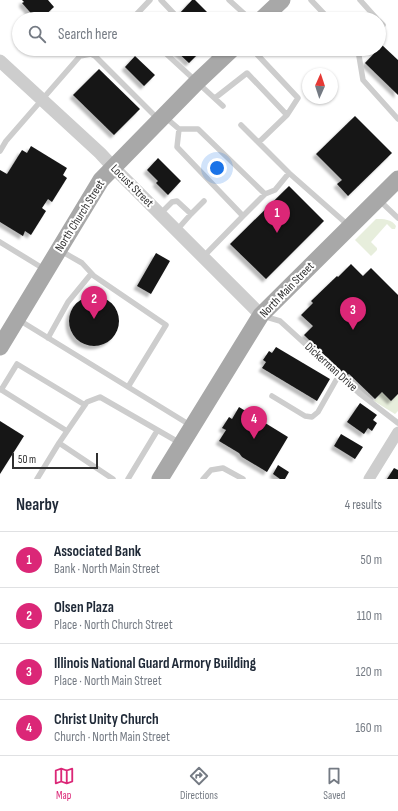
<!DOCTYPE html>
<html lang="en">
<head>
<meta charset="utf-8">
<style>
	body { margin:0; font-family:"Sofia Sans Condensed",sans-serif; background:#f2f2f3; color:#1f2937 }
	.compass { position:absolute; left:302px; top:68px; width:36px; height:36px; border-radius:50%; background:#fff; box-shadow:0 1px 3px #0004; rotate:3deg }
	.scale { position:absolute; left:12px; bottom:10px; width:86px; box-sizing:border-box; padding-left:4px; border:2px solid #303030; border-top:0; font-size:11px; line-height:14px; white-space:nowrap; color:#303030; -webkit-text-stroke:3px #fff; paint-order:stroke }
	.you { position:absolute; left:217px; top:168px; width:14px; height:14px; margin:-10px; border:3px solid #fff; border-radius:50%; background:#1a73e8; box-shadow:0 0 0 6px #1a73e833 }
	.badge { display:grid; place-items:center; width:26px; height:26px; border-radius:50%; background:#db2777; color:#fff; font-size:13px; font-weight:700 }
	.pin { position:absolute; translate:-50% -33px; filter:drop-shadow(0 1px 2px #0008) }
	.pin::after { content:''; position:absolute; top:21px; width:14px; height:12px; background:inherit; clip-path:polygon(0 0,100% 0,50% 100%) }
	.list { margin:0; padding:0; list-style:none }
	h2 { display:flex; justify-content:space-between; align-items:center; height:52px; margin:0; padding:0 16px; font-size:17px }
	h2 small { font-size:13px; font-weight:400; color:#747a83 }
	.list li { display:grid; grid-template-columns:26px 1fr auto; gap:12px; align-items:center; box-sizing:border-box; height:56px; padding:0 16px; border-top:1px solid #e0e1e3 }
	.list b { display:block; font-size:15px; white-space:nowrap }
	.list p { margin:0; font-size:13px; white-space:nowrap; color:#747a83 }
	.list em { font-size:13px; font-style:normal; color:#747a83 }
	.icon { flex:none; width:22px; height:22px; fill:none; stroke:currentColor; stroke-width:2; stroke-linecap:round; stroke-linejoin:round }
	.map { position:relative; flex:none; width:398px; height:479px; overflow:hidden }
	.search { position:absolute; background:#fff; box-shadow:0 1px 3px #0004; left:12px; right:12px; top:12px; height:44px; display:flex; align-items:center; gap:10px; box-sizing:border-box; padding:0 14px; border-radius:22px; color:#747a83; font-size:15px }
	.sheet { height:276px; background:#fff }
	nav { display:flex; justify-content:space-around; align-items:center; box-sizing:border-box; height:56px; border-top:1px solid #e0e1e3; background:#fff; font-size:11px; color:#747a83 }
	nav a { display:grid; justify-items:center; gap:2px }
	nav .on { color:#db2777 }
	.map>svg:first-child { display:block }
</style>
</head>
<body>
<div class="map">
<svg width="398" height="479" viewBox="0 0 398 479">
	<defs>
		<filter id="shadow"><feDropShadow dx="-3.5" dy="3.5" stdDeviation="1" flood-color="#0004"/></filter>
	</defs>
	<rect width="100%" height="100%" fill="#fff"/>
	<path fill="#e7eedc" d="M 376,219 C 383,219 392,219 396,226 L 395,229 L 392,229 L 387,224 L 371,242 L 377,248 L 377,250 L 371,256 L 355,240 Z
		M 382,392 L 391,401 L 398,394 L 398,411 L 395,414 L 374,401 Z"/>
	<path fill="#171717" filter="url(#shadow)" d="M 22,0 L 48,0 L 54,7 L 41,19 L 36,19 L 22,3 L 24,2 Z
		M 192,0 L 195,0 L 214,19 L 185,19 L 179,14 Z
		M 163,12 L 170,19 L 157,19 Z
		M 382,45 L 398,60 L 398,95 L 365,63 Z
		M 174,49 L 201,49 L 202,50 L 189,63 Z
		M 135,56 L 155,75 L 144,86 L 125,67 Z
		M 99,69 L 140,109 L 114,135 L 73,95 Z
		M 355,116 L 392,153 L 348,196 L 337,184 L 342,180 L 316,154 Z
		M 31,146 L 67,168 L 63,175 L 67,178 L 52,202 L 48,199 L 42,208 L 46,211 L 31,235 L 25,231 L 23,236 L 0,222 L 0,170 L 7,174 L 22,150 L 27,153 Z
		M 158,158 L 181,181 L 168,195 L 156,183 L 158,181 L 147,170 Z
		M 289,186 L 324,221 L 266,279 L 230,244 Z
		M 156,253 L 170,261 L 151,294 L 137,286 Z
		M 351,264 L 363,276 L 371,268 L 398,295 L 398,394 L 391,401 L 382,392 L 375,399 L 349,374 L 346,376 L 304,335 L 313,326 L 301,315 L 313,303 L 311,301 L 337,276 L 338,277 Z
		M69 321a25 25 0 1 1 50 0a25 25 0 1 1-50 0Z
		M 276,347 L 330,379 L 317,401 L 262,368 L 266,362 L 263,360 L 269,351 L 272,353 Z
		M 360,403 L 377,415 L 373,420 L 377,423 L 372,431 L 368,428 L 364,434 L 347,422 Z
		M 239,407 L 288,437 L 267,472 L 242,457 L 239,453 L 219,441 L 226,430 L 222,428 L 229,417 L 232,419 Z
		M 0,421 L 24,436 L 0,474 Z
		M 341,434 L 363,447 L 355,459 L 334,446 Z
		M 278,465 L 289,472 L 285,479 L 280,479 L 273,474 Z
		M 394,468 L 398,470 L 398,479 L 387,479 Z"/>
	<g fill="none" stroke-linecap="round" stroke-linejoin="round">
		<path stroke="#cdcdcd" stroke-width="5.5" d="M 161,0 L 179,19
			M 229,0 L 250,19
			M 311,0 L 329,19
			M 360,0 L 377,19
			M 132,19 L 150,0
			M 379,21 L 383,25 L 379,29
			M 161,49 L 223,106
			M 208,49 L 219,60
			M 252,49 L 298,98 L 287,115 L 259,142
			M 358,50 L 363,80 L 398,119
			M 215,98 L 247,73 L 287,115
			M 165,117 L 179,129 L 198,129 L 265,194
			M 241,125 L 289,173 L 348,225
			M 179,129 L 177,147 L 243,216
			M 0,151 L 6,141 L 80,56 L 91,54 L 95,56 L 158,119
			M 379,200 L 398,218
			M 160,214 L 172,202 L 177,201 L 191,214 L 176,231
			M 191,214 L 204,201
			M 0,242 L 44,269
			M 61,251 L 82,263 L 94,276 L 166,325 L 128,387
			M 203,257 L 243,216 L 265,194 L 275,190 L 289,173
			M 263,316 L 280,321 L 359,393 L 398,423
			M 19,320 L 190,425
			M 48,338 L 68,302 L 91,274
			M 0,389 L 67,431
			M 1,390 L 17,364 L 85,405
			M 272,396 L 305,416 L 312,417 L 318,412 L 339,375
			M 37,479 L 59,443
			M 113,479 L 59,443 L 87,402 L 100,397 L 180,443
			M 128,479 L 157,431
			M 203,479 L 211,470 L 223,468 L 243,479"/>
		<path stroke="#cdcdcd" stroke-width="11" d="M 369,479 L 398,432"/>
		<path stroke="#cdcdcd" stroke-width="13" d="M 0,61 L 100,153 L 113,167 L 261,315"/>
		<path stroke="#a8a8a8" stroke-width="17" d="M 262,19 L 282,0
			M 0,347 L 101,180 L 197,82 L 232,49
			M 160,479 L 261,315 L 398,179"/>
	</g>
	<g text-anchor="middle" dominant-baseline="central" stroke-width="4" stroke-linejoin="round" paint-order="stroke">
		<g font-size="12" fill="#303030" stroke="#fff">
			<text transform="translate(132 186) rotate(45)">Locust Street</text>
			<text transform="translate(80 216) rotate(-58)">North Church Street</text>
			<text transform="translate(287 290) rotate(-46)">North Main Street</text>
			<text transform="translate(331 367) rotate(42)">Dickerman Drive</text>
		</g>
	</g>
</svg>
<svg class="compass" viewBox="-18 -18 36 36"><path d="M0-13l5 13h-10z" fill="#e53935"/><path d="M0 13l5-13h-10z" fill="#747a83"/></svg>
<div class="scale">50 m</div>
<div class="you"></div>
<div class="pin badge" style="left:277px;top:233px">1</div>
<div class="pin badge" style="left:94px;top:319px">2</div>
<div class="pin badge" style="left:353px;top:330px">3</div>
<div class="pin badge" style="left:254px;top:439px">4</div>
<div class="search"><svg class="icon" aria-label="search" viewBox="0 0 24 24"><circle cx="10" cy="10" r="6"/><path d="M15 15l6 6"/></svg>Search here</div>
</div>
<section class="sheet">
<h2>Nearby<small>4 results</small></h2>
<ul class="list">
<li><span class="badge">1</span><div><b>Associated Bank</b><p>Bank · North Main Street</p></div><em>50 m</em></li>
<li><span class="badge">2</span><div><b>Olsen Plaza</b><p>Place · North Church Street</p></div><em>110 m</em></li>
<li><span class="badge">3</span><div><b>Illinois National Guard Armory Building</b><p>Place · North Main Street</p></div><em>120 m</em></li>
<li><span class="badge">4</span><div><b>Christ Unity Church</b><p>Church · North Main Street</p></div><em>160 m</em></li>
</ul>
</section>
<nav>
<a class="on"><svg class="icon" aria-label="map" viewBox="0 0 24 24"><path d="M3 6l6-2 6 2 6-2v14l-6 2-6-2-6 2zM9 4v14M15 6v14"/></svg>Map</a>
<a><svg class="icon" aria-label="directions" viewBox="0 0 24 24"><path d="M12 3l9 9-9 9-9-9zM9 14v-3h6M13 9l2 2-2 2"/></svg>Directions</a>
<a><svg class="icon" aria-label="saved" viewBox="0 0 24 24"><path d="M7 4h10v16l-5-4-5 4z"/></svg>Saved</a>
</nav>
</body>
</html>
